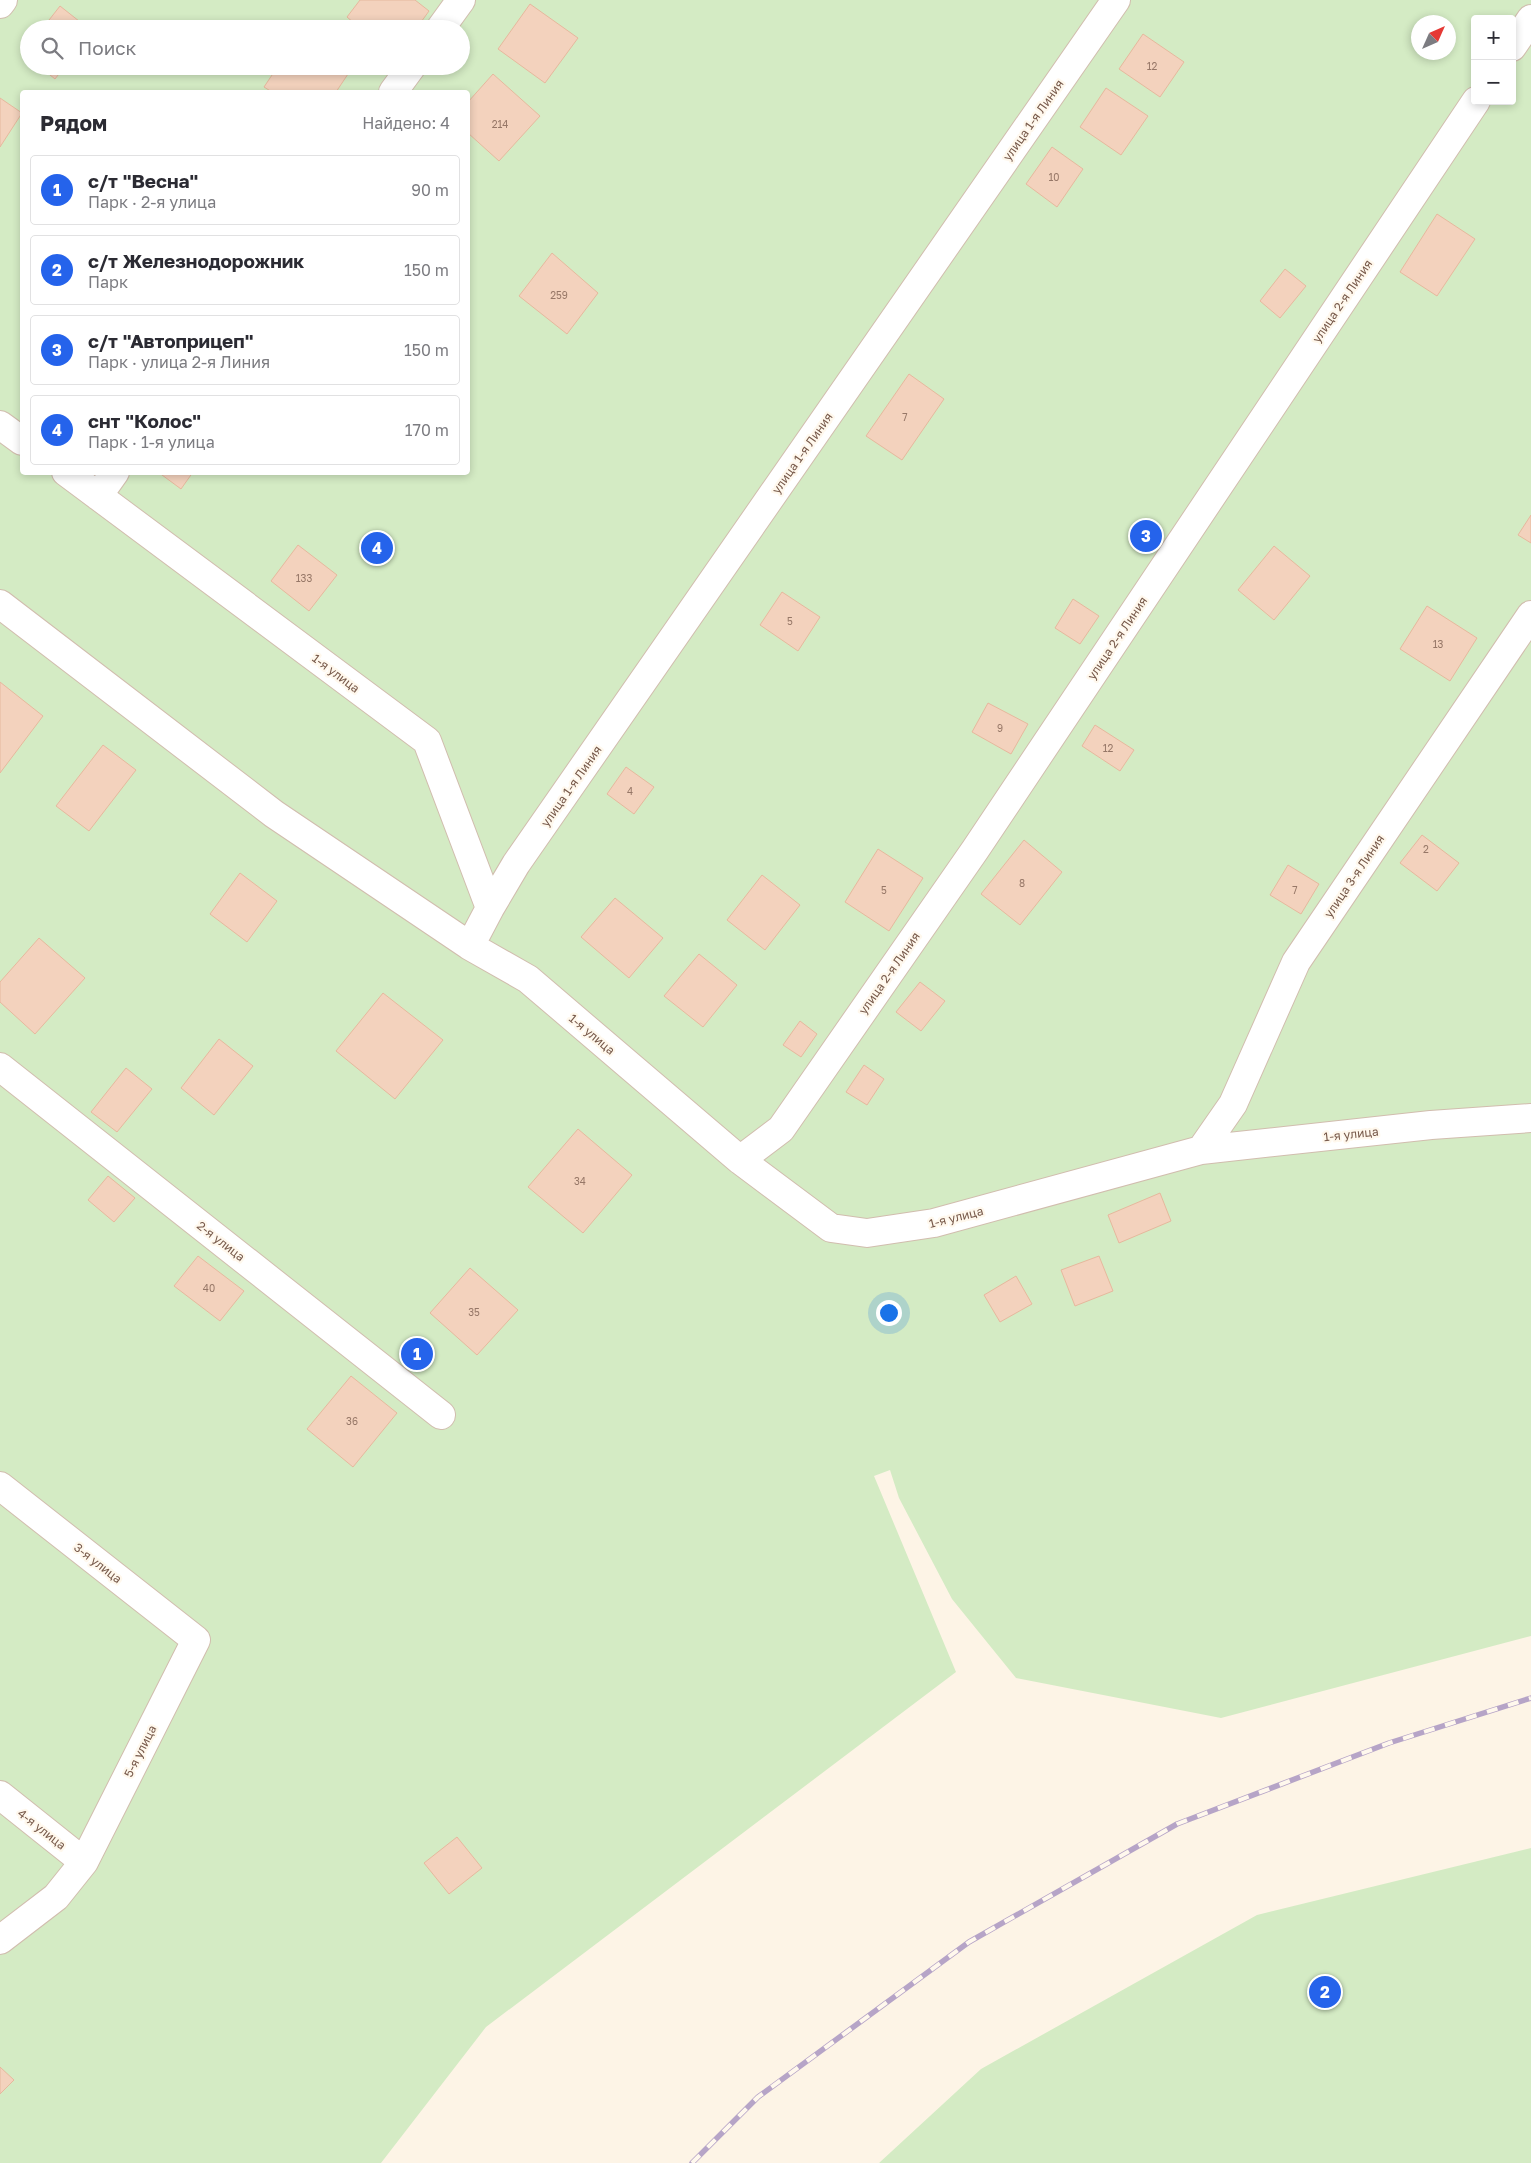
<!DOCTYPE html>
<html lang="ru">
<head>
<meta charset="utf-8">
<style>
	body { margin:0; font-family:"Golos Text",sans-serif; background:#f2f2f3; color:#2b2b33 }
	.controls { position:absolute; right:15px; top:15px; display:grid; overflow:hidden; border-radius:5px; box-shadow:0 2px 8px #0003 }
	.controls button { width:45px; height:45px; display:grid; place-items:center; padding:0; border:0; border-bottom:1px solid #e1e1e2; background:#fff; color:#2b2b33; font:25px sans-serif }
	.compass { position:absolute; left:1411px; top:15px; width:45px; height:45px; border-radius:50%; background:#fff; box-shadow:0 2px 8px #0003; rotate:45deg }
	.you { position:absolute; left:888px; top:1312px; width:18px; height:18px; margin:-12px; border:4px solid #fff; border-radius:50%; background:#1a73e8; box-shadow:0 0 0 8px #1a73e833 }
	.badge { display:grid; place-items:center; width:32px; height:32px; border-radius:50%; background:#2563eb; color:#fff; font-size:16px; font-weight:700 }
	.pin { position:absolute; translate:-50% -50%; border:2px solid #fff; box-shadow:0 1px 5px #0006 }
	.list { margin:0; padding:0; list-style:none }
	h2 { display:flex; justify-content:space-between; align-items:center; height:65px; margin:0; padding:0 20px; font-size:21px }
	h2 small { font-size:16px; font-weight:400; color:#7c7c81 }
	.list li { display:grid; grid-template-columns:32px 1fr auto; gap:15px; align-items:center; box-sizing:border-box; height:70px; margin:0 10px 10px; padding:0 10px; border:1px solid #e1e1e2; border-radius:5px }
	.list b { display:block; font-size:19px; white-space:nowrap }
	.list p { margin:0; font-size:16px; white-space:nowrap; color:#7c7c81 }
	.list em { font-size:16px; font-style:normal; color:#7c7c81 }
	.icon { flex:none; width:28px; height:28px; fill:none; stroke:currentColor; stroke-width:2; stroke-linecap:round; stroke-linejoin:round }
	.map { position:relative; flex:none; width:1531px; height:2163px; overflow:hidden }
	.search { position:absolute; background:#fff; box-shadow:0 2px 8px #0003; left:20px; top:20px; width:450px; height:55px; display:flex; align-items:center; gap:12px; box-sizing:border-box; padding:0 18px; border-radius:28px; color:#7c7c81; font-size:19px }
	.panel { position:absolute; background:#fff; box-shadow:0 2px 8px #0003; left:20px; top:90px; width:450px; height:385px; border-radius:5px }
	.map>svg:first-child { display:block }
</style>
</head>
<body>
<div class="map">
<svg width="1531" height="2163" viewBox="0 0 1531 2163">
	<rect width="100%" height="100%" fill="#fdf4e6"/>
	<path fill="#d4ebc4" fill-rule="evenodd" d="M 0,0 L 1531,0 L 1531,1636 L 1221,1718 L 1016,1678 L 952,1599 L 899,1498 L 890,1470 L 874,1476 L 956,1672 L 486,2027 L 381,2163 L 0,2163 ZM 1475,19 L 1512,19 L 1512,101 L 1475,101 ZM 1418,22 L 1448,22 L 1448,52 L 1418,52 ZM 29,29 L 461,29 L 461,66 L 29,66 ZM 22,92 L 468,92 L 468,472 L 22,472 Z
		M 1531,1848 L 1531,2163 L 879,2163 L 981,2069 L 1257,1915 Z"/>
	<path fill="#f3d2bd" stroke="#e6b89d" d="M 360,0 L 415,0 L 429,11 L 416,29 L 361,29 L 347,17 Z
		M 530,4 L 578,38 L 545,83 L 498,49 Z
		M 60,6 L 89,29 L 42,29 Z
		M 1143,34 L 1184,62 L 1160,97 L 1119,69 Z
		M 39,66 L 65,66 L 55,79 Z
		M 278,66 L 337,66 L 348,74 L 336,92 L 272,92 L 264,87 Z
		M 493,74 L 540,116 L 499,161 L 468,133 L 468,102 Z
		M 1106,88 L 1148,116 L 1121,155 L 1080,127 Z
		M 0,98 L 22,113 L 0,147 Z
		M 1052,147 L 1083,169 L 1057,207 L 1026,184 Z
		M 1437,214 L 1475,239 L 1437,296 L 1400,272 Z
		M 552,253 L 598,293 L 567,334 L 519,296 Z
		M 1285,269 L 1306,286 L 1280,318 L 1260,301 Z
		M 909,374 L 944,399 L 902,460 L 866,436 Z
		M 158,472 L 193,472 L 181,489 Z
		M 1531,515 L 1531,543 L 1518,535 Z
		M 298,545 L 337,575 L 309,611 L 271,581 Z
		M 1274,546 L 1310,576 L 1274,620 L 1238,590 Z
		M 782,592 L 820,617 L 798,651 L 760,625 Z
		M 1073,599 L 1099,616 L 1080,644 L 1055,628 Z
		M 1427,606 L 1477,638 L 1450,681 L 1400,649 Z
		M 0,682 L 43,716 L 0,773 Z
		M 988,703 L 1028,724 L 1011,754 L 972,732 Z
		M 1095,725 L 1134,750 L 1120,771 L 1082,746 Z
		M 103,745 L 136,770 L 89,831 L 56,806 Z
		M 626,767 L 654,787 L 634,814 L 607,794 Z
		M 1422,835 L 1459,863 L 1437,891 L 1400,863 Z
		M 1024,840 L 1062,872 L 1020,925 L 981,894 Z
		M 878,849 L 923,878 L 889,931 L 845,902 Z
		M 1288,865 L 1319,884 L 1301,914 L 1270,895 Z
		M 240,873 L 277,901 L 247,942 L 210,914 Z
		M 762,875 L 800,905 L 765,950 L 727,920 Z
		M 615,898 L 663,938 L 629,978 L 581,937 Z
		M 39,938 L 85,978 L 35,1034 L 0,1002 L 0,982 Z
		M 699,954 L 737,985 L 703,1027 L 664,996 Z
		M 920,982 L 945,1001 L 921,1031 L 896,1012 Z
		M 383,993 L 443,1040 L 395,1099 L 336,1051 Z
		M 800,1021 L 817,1034 L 801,1057 L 783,1045 Z
		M 219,1039 L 253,1066 L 214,1115 L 181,1088 Z
		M 864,1065 L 884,1079 L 867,1105 L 846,1092 Z
		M 126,1068 L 152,1089 L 117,1132 L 91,1112 Z
		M 578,1129 L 632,1175 L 583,1233 L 528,1187 Z
		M 108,1176 L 135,1198 L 114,1222 L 88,1200 Z
		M 1160,1193 L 1171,1221 L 1119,1243 L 1108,1215 Z
		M 198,1256 L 244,1291 L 220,1321 L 174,1286 Z
		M 1099,1256 L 1113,1291 L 1075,1306 L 1061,1270 Z
		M 470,1268 L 518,1310 L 477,1355 L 430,1313 Z
		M 1016,1276 L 1032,1304 L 1000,1322 L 984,1295 Z
		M 351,1376 L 397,1413 L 353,1467 L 307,1429 Z
		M 457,1837 L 482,1868 L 449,1894 L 424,1863 Z
		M 0,2067 L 14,2080 L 0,2094 Z"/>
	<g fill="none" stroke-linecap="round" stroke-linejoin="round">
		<defs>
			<path id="minor" d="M 0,4 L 3,0
				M 440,29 L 461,0
				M 1512,47 L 1531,19
				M 393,92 L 412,66
				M 0,425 L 22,441
				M 66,472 L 427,741 L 490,908 L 470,946 L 528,979 L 740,1160 L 831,1228 L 867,1233 L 934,1223 L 1201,1150 L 1431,1125 L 1531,1118
				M 98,496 L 115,472
				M 0,604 L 274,814 L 470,946
				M 490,908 L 516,864 L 1116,0
				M 0,1067 L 441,1415
				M 1201,1150 L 1233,1104 L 1296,962 L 1531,615
				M 740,1160 L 781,1129 L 975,850 L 1476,101
				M 0,1486 L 196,1640 L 84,1862 L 56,1897 L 0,1940
				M 0,1795 L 84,1862"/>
		</defs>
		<use href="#minor" stroke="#d1bdae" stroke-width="30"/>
		<use href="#minor" stroke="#fff" stroke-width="28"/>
		<defs>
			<path id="rail" d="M 692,2163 L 758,2097 L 969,1942 L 1177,1824 L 1389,1743 L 1531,1698"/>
		</defs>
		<use href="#rail" stroke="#b6a4c7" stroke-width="5.5"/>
		<use href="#rail" stroke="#fff8ed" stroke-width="4" stroke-dasharray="11" stroke-linecap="butt"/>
	</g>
	<g text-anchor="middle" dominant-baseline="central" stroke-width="4.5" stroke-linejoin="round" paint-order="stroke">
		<g font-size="10" fill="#967767">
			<text x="1152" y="66">12</text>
			<text x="500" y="124">214</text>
			<text x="1054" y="177">10</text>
			<text x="559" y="295">259</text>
			<text x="905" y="417">7</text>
			<text x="304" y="578">133</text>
			<text x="790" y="621">5</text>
			<text x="1438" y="644">13</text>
			<text x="1000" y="728">9</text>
			<text x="1108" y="748">12</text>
			<text x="630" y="791">4</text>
			<text x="1426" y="849">2</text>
			<text x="1022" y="883">8</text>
			<text x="884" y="890">5</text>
			<text x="1295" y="890">7</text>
			<text x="580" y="1181">34</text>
			<text x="209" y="1288">40</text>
			<text x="474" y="1312">35</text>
			<text x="352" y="1421">36</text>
		</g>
		<g font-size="12" fill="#77594a" stroke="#fff8ed">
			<text transform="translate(1033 120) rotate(-55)">улица 1-я Линия</text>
			<text transform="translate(1342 301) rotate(-56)">улица 2-я Линия</text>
			<text transform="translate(802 453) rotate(-55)">улица 1-я Линия</text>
			<text transform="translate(1117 638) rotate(-56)">улица 2-я Линия</text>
			<text transform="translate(336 673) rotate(37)">1-я улица</text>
			<text transform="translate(571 786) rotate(-55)">улица 1-я Линия</text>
			<text transform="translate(1354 876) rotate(-56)">улица 3-я Линия</text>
			<text transform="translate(889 973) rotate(-55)">улица 2-я Линия</text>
			<text transform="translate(592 1034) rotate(40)">1-я улица</text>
			<text transform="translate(1351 1134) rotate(-6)">1-я улица</text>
			<text transform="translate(956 1217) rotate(-14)">1-я улица</text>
			<text transform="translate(221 1241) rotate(38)">2-я улица</text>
			<text transform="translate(98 1563) rotate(38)">3-я улица</text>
			<text transform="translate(140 1751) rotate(-63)">5-я улица</text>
			<text transform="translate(42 1829) rotate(38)">4-я улица</text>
		</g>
	</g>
</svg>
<div class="controls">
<button>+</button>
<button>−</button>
</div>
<svg class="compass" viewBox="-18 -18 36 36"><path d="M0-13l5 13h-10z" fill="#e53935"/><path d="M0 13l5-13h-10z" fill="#7c7c81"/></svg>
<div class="you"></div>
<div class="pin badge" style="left:417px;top:1354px">1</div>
<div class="pin badge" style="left:1325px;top:1992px">2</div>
<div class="pin badge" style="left:1146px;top:536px">3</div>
<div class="pin badge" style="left:377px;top:548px">4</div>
<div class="search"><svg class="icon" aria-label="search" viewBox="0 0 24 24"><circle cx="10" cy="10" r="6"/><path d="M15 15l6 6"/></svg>Поиск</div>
<section class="panel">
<h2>Рядом<small>Найдено: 4</small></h2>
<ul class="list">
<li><span class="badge">1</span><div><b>с/т &quot;Весна&quot;</b><p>Парк · 2-я улица</p></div><em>90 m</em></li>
<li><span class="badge">2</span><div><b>с/т Железнодорожник</b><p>Парк</p></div><em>150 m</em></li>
<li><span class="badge">3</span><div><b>с/т &quot;Автоприцеп&quot;</b><p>Парк · улица 2-я Линия</p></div><em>150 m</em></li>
<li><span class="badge">4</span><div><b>снт &quot;Колос&quot;</b><p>Парк · 1-я улица</p></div><em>170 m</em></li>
</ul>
</section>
</div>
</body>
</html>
